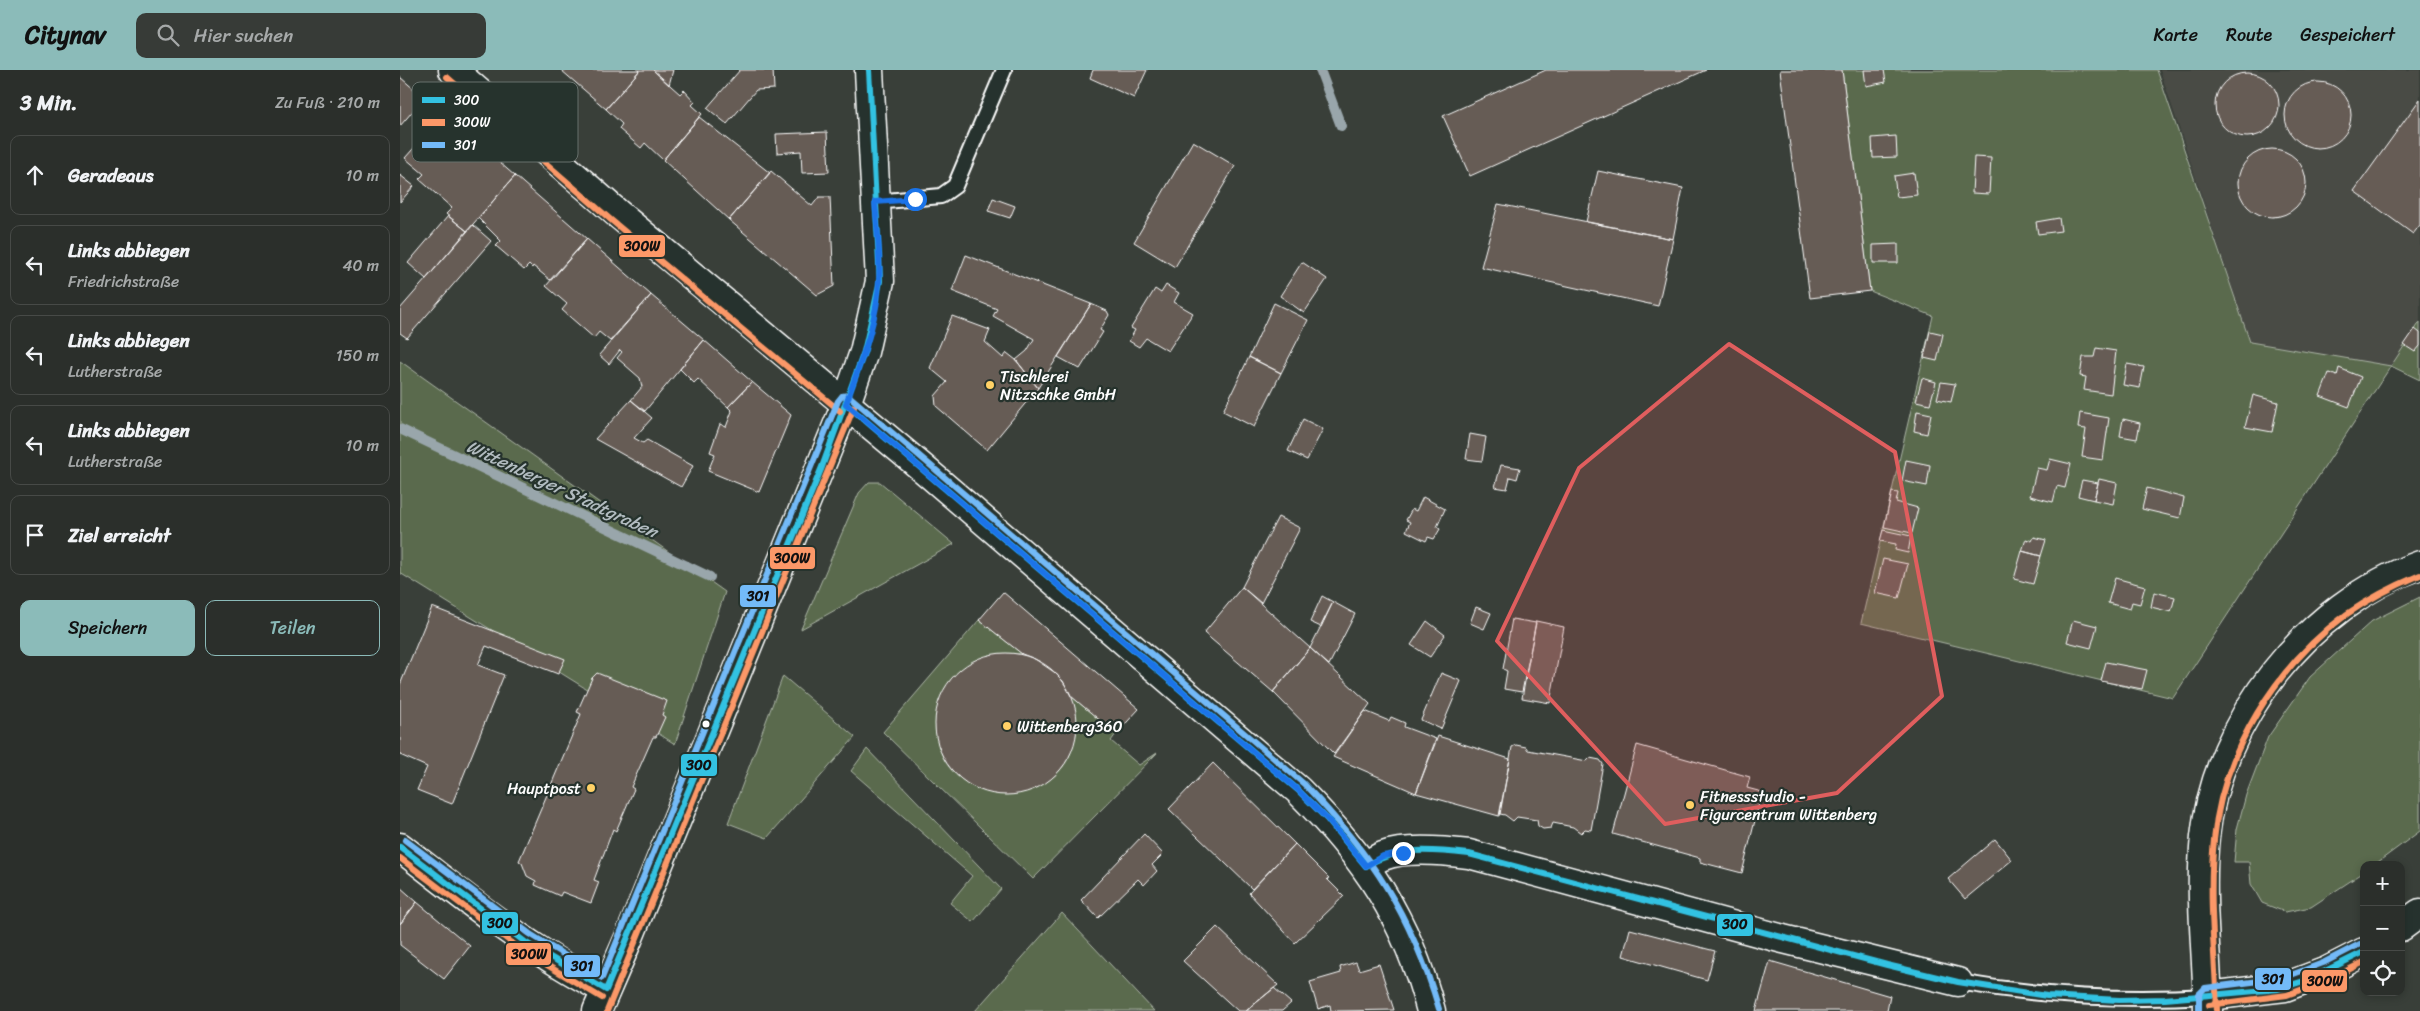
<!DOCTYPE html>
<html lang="de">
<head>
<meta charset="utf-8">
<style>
	body { margin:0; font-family:Sriracha,sans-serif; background:#373b37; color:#f1f3f6 }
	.controls { position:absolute; right:15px; bottom:15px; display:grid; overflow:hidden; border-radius:10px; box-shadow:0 2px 8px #0003 }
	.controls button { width:45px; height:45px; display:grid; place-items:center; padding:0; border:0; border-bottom:1px solid #474a47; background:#2b2f2b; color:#f1f3f6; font:25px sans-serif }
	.stop { position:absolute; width:15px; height:15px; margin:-11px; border:4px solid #1a73e8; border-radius:50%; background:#fff }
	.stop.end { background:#1a73e8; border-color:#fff; box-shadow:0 1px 5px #0008 }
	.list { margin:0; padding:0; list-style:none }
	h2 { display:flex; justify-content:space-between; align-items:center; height:65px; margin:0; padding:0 20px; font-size:21px }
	h2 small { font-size:16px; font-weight:400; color:#a6a9a9 }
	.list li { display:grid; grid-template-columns:32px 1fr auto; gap:15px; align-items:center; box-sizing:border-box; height:80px; margin:0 10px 10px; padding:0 10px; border:1px solid #474a47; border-radius:10px }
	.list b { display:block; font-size:19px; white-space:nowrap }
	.list p { margin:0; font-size:16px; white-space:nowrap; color:#a6a9a9 }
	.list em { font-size:16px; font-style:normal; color:#a6a9a9 }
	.actions { display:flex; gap:10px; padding:15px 20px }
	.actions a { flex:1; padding:11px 0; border:1px solid #8bbbb9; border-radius:10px; text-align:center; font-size:18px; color:#8bbbb9 }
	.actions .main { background:#8bbbb9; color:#111 }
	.icon { flex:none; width:28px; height:28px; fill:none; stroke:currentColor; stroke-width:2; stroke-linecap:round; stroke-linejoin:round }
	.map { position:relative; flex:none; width:2020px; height:941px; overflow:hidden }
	header { display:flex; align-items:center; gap:30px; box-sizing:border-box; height:70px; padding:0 25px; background:#8bbbb9; color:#111 }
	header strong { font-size:24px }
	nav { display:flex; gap:28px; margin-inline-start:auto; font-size:18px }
	.search { width:350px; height:45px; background:#373b37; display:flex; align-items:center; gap:12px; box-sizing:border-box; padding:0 18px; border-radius:10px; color:#a6a9a9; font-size:19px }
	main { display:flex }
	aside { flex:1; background:#2b2f2b }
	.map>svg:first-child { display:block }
</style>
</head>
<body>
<header>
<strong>Citynav</strong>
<div class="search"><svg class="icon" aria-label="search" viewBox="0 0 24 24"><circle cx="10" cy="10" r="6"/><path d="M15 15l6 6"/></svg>Hier suchen</div>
<nav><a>Karte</a><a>Route</a><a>Gespeichert</a></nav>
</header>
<main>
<aside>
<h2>3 Min.<small>Zu Fuß · 210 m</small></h2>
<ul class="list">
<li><svg class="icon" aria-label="ahead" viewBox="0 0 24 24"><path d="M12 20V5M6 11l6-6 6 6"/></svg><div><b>Geradeaus</b></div><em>10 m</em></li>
<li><svg class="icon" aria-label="left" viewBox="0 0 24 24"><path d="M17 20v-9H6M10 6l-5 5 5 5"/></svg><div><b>Links abbiegen</b><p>Friedrichstraße</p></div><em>40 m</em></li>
<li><svg class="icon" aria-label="left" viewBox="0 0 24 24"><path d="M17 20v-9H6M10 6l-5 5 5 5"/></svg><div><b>Links abbiegen</b><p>Lutherstraße</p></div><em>150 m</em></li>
<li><svg class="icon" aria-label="left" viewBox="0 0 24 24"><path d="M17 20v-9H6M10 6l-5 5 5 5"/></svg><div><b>Links abbiegen</b><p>Lutherstraße</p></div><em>10 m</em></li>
<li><svg class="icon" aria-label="arrive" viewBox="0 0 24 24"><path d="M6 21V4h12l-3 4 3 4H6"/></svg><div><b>Ziel erreicht</b></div></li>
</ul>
<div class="actions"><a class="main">Speichern</a><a>Teilen</a></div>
</aside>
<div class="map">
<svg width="2020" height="941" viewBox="0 0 2020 941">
	<rect width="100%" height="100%" fill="#393f39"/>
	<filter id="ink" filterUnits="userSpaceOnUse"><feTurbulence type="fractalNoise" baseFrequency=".02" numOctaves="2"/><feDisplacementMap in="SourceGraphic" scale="10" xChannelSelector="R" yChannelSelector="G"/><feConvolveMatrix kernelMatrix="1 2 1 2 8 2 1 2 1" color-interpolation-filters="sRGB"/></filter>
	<g filter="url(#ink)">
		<path fill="#4a4b45" d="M 1760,0 L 2020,0 L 2020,253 L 1991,296 L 1850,272 Z"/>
		<path fill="#5a6b4e" stroke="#acb5a6" d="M 1442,0 L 1757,0 L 1850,272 L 1991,296 L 2020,252 L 2020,310 L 1991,296 L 1773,628 L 1461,553 L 1533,246 L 1470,221 Z
			M 0,291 L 325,522 L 275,674 L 0,503 Z
			M 469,412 L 480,412 L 554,474 L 401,559 L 459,423 Z
			M 2020,527 L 2020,761 L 1974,795 L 1964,795 L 1964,802 L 1911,837 L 1885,842 L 1862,833 L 1851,814 L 1849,792 L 1834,792 L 1837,759 L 1846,725 L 1868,667 L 1910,607 L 1972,551 Z
			M 579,550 L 622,584 C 590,582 565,590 546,617 C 538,628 536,643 536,657 C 538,755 705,744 671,626 L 716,664 L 711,671 L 739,695 L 757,683 L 633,809 L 483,662 Z
			M 383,606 L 455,667 L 367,768 L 328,753 Z
			M 467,679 L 601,819 L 573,852 L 550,833 L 572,806 L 451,701 Z
			M 662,843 L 754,941 L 575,941 Z"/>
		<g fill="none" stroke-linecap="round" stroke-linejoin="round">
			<path stroke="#99a6ab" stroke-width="10" d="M 920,0 L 941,56
				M 0,359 L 310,507"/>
		</g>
		<path fill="#665b54" stroke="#fff" d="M 161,0 L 240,0 L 206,39 Z
			M 240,0 L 253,0 L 280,24 L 284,20 L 295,32 L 292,35 L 302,44 L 263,90 L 245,73 L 241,78 L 219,59 L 222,54 L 206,39 Z
			M 253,0 L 273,0 L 269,15 Z
			M 340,0 L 373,0 L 374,19 L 356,20 L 327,54 L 307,38 Z
			M 693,0 L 747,0 L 734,28 L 690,8 Z
			M 1146,0 L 1306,0 L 1070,106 L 1043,46 Z
			M 1380,0 L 1442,0 L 1470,221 L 1410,228 Z
			M 1464,0 L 1484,0 L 1486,12 L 1466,16 Z
			M1815 35a32 32 0 1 1 64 0a32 32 0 1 1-64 0Z
			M 0,7 L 24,28 L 0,56 Z
			M1885 45a33 33 0 1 1 66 0a33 33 0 1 1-66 0Z
			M 2020,29 L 2020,155 L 2013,164 L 1954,121 Z
			M 44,44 L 115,106 L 67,161 L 46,144 L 52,138 L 19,109 L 24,104 L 5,88 Z
			M 299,47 L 370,103 L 329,150 L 263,90 Z
			M 427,62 L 429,102 L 402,103 L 401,81 L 377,83 L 376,64 Z
			M 1496,66 L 1497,87 L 1473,88 L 1472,68 Z
			M 793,71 L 835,96 L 775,197 L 734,172 Z
			M1838 113a34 34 0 1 1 68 0a34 34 0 1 1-68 0Z
			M 1574,87 L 1591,88 L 1589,124 L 1572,123 Z
			M 371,101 L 412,136 L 419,127 L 430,127 L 434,216 L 417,225 L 329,150 Z
			M 1198,101 L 1283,118 L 1273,169 L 1186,152 Z
			M 1514,103 L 1517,125 L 1497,127 L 1494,106 Z
			M 0,105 L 14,116 L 0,132 Z
			M 115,106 L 187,169 L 150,210 L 133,196 L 132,198 L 129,195 L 124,200 L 96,176 L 101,171 L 78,148 Z
			M 593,128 L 615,136 L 610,148 L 588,141 Z
			M 1098,134 L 1273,169 L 1258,236 L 1081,197 Z
			M 48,146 L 67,161 L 26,209 L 8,193 Z
			M 1659,148 L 1661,161 L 1638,164 L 1636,152 Z
			M 73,155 L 91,171 L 7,268 L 0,263 L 0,239 Z
			M 187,169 L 251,225 L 210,271 L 199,262 L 194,268 L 162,240 L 167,234 L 146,216 Z
			M 1498,174 L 1498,193 L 1473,193 L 1473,175 Z
			M 566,185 L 691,234 L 638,318 L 616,290 L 627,281 L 634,269 L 593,246 L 597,239 L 552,221 Z
			M 902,192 L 927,209 L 904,243 L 880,226 Z
			M 766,215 L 779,223 L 774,232 L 793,243 L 768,281 L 746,268 L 739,277 L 729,271 L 735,260 L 731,258 L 755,219 L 761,223 Z
			M 251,225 L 304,270 L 245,341 L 231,330 L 242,317 L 240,308 L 217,288 L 222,282 L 220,280 L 209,294 L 199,285 Z
			M 874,233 L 908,250 L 881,303 L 849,287 Z
			M 691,234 L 707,241 L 709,245 L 700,260 L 703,262 L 680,299 L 658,287 Z
			M 552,246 L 590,260 L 585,272 L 603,288 L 607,283 L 616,290 L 638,318 L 587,380 L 536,336 L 535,326 L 547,312 L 530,298 Z
			M 2015,259 L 2020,263 L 2020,276 L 2015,282 L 2004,275 Z
			M 1530,261 L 1543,264 L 1537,291 L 1524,288 Z
			M 304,270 L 352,312 L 328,337 L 298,309 L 294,313 L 280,299 Z
			M 1696,278 L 1716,281 L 1711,324 L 1684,320 L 1686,307 L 1680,306 L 1683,287 L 1694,287 Z
			M 849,287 L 881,303 L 854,357 L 823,341 Z
			M 1727,294 L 1744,297 L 1740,318 L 1723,315 Z
			M 1939,298 L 1961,307 L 1949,337 L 1920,326 L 1929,303 L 1937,306 Z
			M 1522,308 L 1536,312 L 1530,334 L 1516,331 Z
			M 352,312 L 391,345 L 359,422 L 308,401 L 315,384 L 310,382 L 320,354 L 326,357 L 332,341 L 328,337 Z
			M 1541,312 L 1555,314 L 1551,332 L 1537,329 Z
			M 1853,325 L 1878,332 L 1872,362 L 1845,357 Z
			M 231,330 L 252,348 L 234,368 L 243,373 L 247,370 L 293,396 L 281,417 L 195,369 Z
			M 1517,341 L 1531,344 L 1527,364 L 1514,361 Z
			M 1680,343 L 1709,348 L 1703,390 L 1682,387 L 1686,359 L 1678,358 Z
			M 903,349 L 923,359 L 907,390 L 888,381 Z
			M 1723,349 L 1740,353 L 1737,369 L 1720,366 Z
			M 1070,364 L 1086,367 L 1082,391 L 1066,389 Z
			M 1650,389 L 1671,394 L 1665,418 L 1657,416 L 1653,432 L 1630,426 L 1637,398 L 1647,400 Z
			M 1506,390 L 1530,395 L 1527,416 L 1502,411 Z
			M 1101,395 L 1120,398 L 1117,409 L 1110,407 L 1107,419 L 1095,417 Z
			M 1699,409 L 1717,413 L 1713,434 L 1694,430 Z
			M 1682,410 L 1698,413 L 1694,430 L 1678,426 Z
			M 1747,418 L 1784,428 L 1780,448 L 1742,439 Z
			M 1492,422 L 1498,423 L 1496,432 L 1518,438 L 1512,463 L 1484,457 Z
			M 1023,427 L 1045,439 L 1037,457 L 1040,459 L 1034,469 L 1028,467 L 1026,471 L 1006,461 L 1010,452 L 1006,450 L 1012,439 L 1016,441 Z
			M 878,447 L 900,458 L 861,533 L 842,517 Z
			M 1483,460 L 1511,466 L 1508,483 L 1495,480 L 1496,474 L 1480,471 Z
			M 1634,467 L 1646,470 L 1641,486 L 1622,481 L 1626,469 L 1632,471 Z
			M 1622,481 L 1641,486 L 1633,514 L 1614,509 Z
			M 1483,489 L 1508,494 L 1499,528 L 1475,523 Z
			M 1715,508 L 1745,516 L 1740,534 L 1732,532 L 1730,539 L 1708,533 Z
			M 842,517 L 910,578 L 873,622 L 804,563 Z
			M 603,522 L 739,639 L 716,664 L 671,626 L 663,611 L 654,602 L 635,589 L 622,584 L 579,550 Z
			M 1754,522 L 1775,527 L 1771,542 L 1751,537 Z
			M 922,526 L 933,532 L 921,557 L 910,552 Z
			M 933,532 L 955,544 L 929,595 L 910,578 Z
			M 32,537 L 165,589 L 158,604 L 86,576 L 78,595 L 104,605 L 52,734 L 17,720 L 27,697 L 0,685 L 0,615 Z
			M 1076,537 L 1091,543 L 1084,559 L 1070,553 Z
			M 1112,549 L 1136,553 L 1122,622 L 1104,619 L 1107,601 L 1103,599 Z
			M 1673,550 L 1697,556 L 1691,578 L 1667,572 Z
			M 1027,551 L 1045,565 L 1030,587 L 1011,575 Z
			M 1136,551 L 1164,557 L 1150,633 L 1122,628 Z
			M 910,578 L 970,634 L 934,684 L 873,622 Z
			M535 654a71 71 0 1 1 142 0a71 71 0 1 1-142 0Z
			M 1706,592 L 1747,600 L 1742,619 L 1701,611 Z
			M 197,603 L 267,631 L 262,645 L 265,647 L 256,667 L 253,667 L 231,717 L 234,719 L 216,761 L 213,759 L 194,810 L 199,812 L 191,833 L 162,822 L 160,826 L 135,815 L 136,811 L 127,806 L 122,793 L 119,791 L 181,644 L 177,642 L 192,608 Z
			M 1041,603 L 1061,611 L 1041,659 L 1021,650 Z
			M 965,641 L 989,651 L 991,647 L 1005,653 L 1004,657 L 1036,669 L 1016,723 L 933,687 Z
			M 1038,666 L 1110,689 L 1099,746 L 1016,723 Z
			M 1116,675 L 1126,677 L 1128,680 L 1187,691 L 1190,688 L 1200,690 L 1203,694 L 1191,760 L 1185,759 L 1181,763 L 1173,757 L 1153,753 L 1151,758 L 1143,759 L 1138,756 L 1137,750 L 1117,747 L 1113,751 L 1105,745 L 1100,744 L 1112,677 Z
			M 1237,675 L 1350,707 L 1347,718 L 1362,722 L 1342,803 L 1300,792 L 1300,788 L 1213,764 Z
			M 813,693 L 895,774 L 852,819 L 769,739 Z
			M 744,764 L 763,784 L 752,795 L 757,801 L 744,815 L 738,809 L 698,848 L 681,830 Z
			M 1595,769 L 1612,790 L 1565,829 L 1548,809 Z
			M 895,774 L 929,808 L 927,809 L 944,826 L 895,873 L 849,823 Z
			M 0,817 L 17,832 L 0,854 Z
			M 17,832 L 70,876 L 44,909 L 0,875 L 0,854 Z
			M 817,857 L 878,915 L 846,941 L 838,941 L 783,891 Z
			M 1230,859 L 1315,881 L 1307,910 L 1223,886 Z
			M 1370,891 L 1490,926 L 1487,941 L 1356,941 Z
			M 956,892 L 959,900 L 979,894 L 994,940 L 931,941 L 930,935 L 918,939 L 910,912 L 941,903 L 940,897 Z
			M 874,918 L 891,933 L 882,941 L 846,941 Z"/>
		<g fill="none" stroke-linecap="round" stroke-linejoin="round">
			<defs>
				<path id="service" d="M 475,132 L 541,126 L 555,116 L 604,0
					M 1558,912 C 1643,927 1722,931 1808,926"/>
				<path id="minor" d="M 0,777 C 65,828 132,882 206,920
					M 966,796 C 971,793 977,788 983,786 C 1006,777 1045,781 1069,784 L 1383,869 L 1558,912
					M 197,941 L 228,870 L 446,334"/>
				<path id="tertiary" d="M 53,0 L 217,143 L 519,395 L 898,720 C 965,787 1007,848 1031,941
					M 446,334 L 464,282 L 480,211 L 469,0
					M 2001,857 L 2020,843
					M 1808,926 L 1885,917 L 1927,901 L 1964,882
					M 1808,941 C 1807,884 1799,824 1805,767 C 1817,650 1909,534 2020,495"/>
			</defs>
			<use href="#service" stroke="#fff" stroke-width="18"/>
			<use href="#minor" stroke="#fff" stroke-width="31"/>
			<use href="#tertiary" stroke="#fff" stroke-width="31"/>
			<use href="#service" stroke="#26332d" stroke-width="14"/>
			<use href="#minor" stroke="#26332d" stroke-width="28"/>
			<use href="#tertiary" stroke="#26332d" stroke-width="28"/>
			<defs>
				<path id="bus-1" d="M 446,334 L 898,720 L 928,750 L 966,796 C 997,776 1033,780 1069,784 L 1487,895 L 1558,912 L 1647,926 L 1719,930 L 1765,929 L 1878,919 L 1907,910 L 1964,882
					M 0,777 L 125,872 L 206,920
					M 206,920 L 422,397 L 464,282 L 480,211 L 469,0"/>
				<path id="bus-2" d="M 47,7 L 211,150 L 440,341
					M 0,788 L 120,879 L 202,928
					M 1809,935 L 1887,925 L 1930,909 L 1964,892
					M 207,941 L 454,337
					M 1817,941 C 1815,884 1808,827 1814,770 C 1822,682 1876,596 1947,544 C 1970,528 1994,516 2020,505"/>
				<path id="bus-3" d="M 5,770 L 130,864 L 202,908 L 438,331 L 442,326 L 448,325 L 904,714 C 972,785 1011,844 1039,939
					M 1799,941 L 1799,924 L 1805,918 L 1883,908 L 1923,893 L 1960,874"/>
			</defs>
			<use href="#bus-1" stroke="#26332d" stroke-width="10"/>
			<use href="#bus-2" stroke="#26332d" stroke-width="10"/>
			<use href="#bus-3" stroke="#26332d" stroke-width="10"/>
			<use href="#bus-1" stroke="#33c2e2" stroke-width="6"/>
			<use href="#bus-2" stroke="#fc9868" stroke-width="6"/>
			<use href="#bus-3" stroke="#73baf8" stroke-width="6"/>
		</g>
	</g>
	<g fill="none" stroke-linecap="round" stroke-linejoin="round" filter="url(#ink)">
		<path stroke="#1a73e8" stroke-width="6" d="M 515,129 L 475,132 C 477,158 481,186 479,212 C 477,254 459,295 446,334 L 898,720 L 928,750 L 966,796 L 983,786 L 1003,783"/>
	</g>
	<path fill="#e05e5e" fill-opacity="0.2" stroke="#e05e5e" stroke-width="4" stroke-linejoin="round" d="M 1329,274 L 1495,382 L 1542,626 L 1437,723 L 1265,754 L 1097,571 L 1179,398 Z"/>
	<g fill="#ffd166" stroke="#26332d" stroke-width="2">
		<circle cx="590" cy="315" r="5"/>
		<circle cx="607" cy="656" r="5"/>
		<circle cx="191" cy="718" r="5"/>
		<circle cx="1290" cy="735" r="5"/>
	</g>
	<circle fill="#fff" stroke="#26332d" stroke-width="2" cx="306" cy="654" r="4.5"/>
	<g text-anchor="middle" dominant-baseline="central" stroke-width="4.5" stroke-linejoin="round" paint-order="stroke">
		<g font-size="16" fill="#fff" stroke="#26332d" text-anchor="start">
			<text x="600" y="306">Tischlerei<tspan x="600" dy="18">Nitzschke GmbH</tspan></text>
			<text x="617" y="656">Wittenberg360</text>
			<text x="181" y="718" text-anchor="end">Hauptpost</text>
			<text x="1300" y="726">Fitnessstudio -<tspan x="1300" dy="18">Figurcentrum Wittenberg</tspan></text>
		</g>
		<g font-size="18" font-style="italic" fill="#b2bcc0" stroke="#26332d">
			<text transform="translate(162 419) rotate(25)">Wittenberger Stadtgraben</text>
		</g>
	</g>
	<rect x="12" y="12" width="166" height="80" rx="8" fill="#26332d" stroke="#67706c" stroke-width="1"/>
	<rect x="22" y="27" width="23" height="6" fill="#33c2e2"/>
	<rect x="22" y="49" width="23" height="7" fill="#fc9868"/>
	<rect x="22" y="72" width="23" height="6" fill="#73baf8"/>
	<g font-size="14" fill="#fff">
		<text x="54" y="35">300</text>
		<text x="54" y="57">300W</text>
		<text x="54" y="80">301</text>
	</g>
	<g stroke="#26332d" stroke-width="2">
		<rect x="218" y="164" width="48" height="24" rx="5" fill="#fc9868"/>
		<rect x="369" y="476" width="47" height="24" rx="5" fill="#fc9868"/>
		<rect x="339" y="514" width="38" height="24" rx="5" fill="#73baf8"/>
		<rect x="280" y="683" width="38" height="24" rx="5" fill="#33c2e2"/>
		<rect x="81" y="841" width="38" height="24" rx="5" fill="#33c2e2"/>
		<rect x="1316" y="843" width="38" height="24" rx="5" fill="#33c2e2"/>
		<rect x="105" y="872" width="47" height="24" rx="5" fill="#fc9868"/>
		<rect x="163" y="884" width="38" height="24" rx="5" fill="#73baf8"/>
		<rect x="1854" y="897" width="38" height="24" rx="5" fill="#73baf8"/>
		<rect x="1901" y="899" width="47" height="24" rx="5" fill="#fc9868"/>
	</g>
	<g font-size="14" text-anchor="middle" font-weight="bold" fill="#111">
		<text x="242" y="181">300W</text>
		<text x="392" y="493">300W</text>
		<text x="358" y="531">301</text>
		<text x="299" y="700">300</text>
		<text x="100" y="858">300</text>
		<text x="1335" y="859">300</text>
		<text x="129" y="889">300W</text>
		<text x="182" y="901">301</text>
		<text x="1873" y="914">301</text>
		<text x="1925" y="916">300W</text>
	</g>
</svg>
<div class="controls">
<button>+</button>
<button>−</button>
<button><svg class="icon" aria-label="locate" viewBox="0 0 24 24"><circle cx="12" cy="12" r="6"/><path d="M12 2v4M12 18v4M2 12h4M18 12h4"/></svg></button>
</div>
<div class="stop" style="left:515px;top:129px"></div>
<div class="stop end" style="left:1003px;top:783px"></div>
</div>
</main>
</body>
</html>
